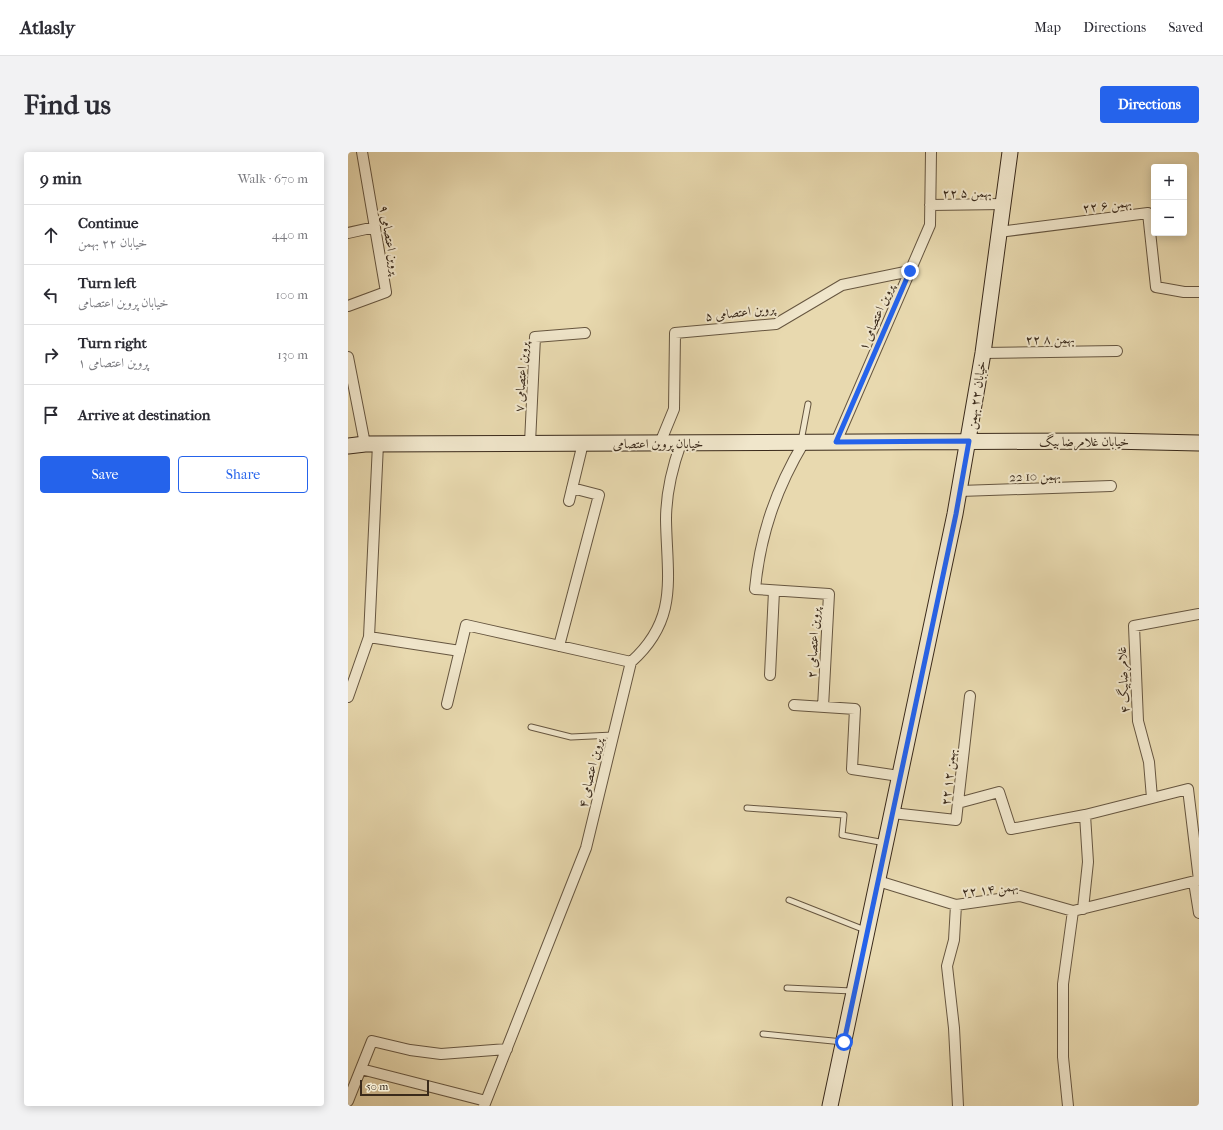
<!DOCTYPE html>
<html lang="en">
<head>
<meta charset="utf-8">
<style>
	body { margin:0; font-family:"IM FELL French Canon",Amiri,serif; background:#f2f2f3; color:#2b2b33 }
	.controls { position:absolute; right:12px; top:12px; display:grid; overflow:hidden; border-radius:4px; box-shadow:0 2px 10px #0003 }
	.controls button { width:36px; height:36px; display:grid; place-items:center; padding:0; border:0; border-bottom:1px solid #e1e1e2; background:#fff; color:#2b2b33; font:20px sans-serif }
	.scale { position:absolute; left:12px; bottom:10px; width:69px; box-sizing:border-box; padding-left:4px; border:2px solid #3a2a1b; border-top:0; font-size:11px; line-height:14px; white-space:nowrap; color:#3a2a1b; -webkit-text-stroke:3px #f0e6cb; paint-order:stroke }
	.stop { position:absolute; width:12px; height:12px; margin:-9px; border:3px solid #2563eb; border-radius:50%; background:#fff }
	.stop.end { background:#2563eb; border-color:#fff; box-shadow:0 1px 4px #0008 }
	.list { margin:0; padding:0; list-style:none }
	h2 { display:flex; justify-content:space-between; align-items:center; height:52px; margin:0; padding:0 16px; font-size:17px }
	h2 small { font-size:13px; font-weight:400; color:#7c7c81 }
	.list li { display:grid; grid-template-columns:26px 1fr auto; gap:12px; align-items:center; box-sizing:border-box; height:60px; padding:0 16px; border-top:1px solid #e1e1e2 }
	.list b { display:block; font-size:15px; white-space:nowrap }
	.list p { margin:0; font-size:13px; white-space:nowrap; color:#7c7c81 }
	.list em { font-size:13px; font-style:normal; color:#7c7c81 }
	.actions { display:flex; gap:8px; padding:12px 16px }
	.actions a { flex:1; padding:9px 0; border:1px solid #2563eb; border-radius:4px; text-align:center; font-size:14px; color:#2563eb }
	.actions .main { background:#2563eb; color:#fff }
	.icon { flex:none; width:22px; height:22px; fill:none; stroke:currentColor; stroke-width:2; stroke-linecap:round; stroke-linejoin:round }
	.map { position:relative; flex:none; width:851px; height:954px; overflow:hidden; border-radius:4px }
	header { display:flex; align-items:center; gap:24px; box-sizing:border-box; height:56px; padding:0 20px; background:#fff; border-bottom:1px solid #e1e1e2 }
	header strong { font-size:19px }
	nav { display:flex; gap:22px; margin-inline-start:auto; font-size:14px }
	.intro { display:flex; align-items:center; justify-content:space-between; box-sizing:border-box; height:96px; padding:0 24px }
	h1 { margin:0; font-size:28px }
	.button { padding:10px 18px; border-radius:4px; background:#2563eb; color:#fff; font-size:14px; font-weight:700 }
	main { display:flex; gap:24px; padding:0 24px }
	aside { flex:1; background:#fff; border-radius:4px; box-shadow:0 2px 10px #0003 }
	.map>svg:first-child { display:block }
</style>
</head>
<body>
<header>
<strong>Atlasly</strong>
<nav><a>Map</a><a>Directions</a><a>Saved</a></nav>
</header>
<div class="intro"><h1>Find us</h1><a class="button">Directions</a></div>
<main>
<aside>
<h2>9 min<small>Walk · 670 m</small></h2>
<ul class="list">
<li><svg class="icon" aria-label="ahead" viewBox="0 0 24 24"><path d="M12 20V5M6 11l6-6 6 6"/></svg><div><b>Continue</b><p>خیابان ۲۲ بهمن</p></div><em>440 m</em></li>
<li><svg class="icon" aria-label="left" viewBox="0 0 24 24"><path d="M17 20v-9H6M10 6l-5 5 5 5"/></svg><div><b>Turn left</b><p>خیابان پروین اعتصامی</p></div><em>100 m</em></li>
<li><svg class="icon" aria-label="right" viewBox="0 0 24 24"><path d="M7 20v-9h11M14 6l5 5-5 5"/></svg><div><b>Turn right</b><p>پروین اعتصامی ۱</p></div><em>130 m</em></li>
<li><svg class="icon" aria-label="arrive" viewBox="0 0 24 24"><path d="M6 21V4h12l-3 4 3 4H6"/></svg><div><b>Arrive at destination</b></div></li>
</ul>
<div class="actions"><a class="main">Save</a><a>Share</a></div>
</aside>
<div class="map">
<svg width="851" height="954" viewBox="0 0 851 954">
	<rect width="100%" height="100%" fill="#e8d9af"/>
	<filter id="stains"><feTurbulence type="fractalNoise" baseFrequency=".005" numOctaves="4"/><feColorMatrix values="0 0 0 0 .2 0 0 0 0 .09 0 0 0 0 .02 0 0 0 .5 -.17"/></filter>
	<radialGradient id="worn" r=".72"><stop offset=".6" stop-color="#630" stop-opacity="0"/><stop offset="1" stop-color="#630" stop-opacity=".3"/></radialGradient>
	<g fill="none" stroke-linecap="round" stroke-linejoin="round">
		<defs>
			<path id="lane" d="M 453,289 L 460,252
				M 183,575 L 223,585 L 265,583
				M 399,656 L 496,663 L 494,683 L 537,691
				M 441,748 L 517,778
				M 439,836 L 504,839
				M 415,882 L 495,890"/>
			<path id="street" d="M 582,53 L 655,52
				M 651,80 L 800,61 L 808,135 L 836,140 L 851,140
				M 0,81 L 27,75
				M 0,154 L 38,140 L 14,0
				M 635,201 L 769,199
				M 0,205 L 17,292
				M 456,290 C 428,337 412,383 407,437 L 481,442 L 475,555
				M 488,290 L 582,73 L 583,0
				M 182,291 L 187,185 L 237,181
				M 312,291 L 326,257 L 327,181 L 428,172 L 494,133 L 562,119
				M 612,339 L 763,334
				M 221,349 L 235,291
				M 21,485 L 112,499
				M 211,494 L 251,343 L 224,336
				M 422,523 L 426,439
				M 0,545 L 21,485 L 30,292
				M 99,552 L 118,473 L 283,510
				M 446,553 L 507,557 L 504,617 L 551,624
				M 804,646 L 801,610 L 790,569 L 786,474 L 851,462
				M 610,651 L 651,640 L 663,677 L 737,663 L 840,637 L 851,728
				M 544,661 L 608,668 L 622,544
				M 530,729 L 608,753 L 672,744 L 725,759 L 851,728
				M 846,730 L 851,761
				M 608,753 L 606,788 L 599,814 L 606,876 L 610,954
				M 735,757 L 740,710 L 737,663
				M 13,917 L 138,949
				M 0,949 L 24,889 L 62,898 L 93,902 L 159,897
				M 136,954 L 238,696 L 283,510 C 331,467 319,426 318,368 C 318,342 324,316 333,291
				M 720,954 L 715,905 L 715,832 L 725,759"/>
			<path id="secondary" d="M 0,294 L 17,292 L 761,289 L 851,291
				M 482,954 L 607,362 L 635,201 L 662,0"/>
		</defs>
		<use href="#lane" stroke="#665640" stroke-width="7"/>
		<use href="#street" stroke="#665640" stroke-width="12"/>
		<use href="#secondary" stroke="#3a2a1b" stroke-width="17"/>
		<use href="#lane" stroke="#f0e6cb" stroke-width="5"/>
		<use href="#street" stroke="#f0e6cb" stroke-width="10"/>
		<use href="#secondary" stroke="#f0e6cb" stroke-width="15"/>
	</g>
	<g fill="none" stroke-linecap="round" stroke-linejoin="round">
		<path stroke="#2563eb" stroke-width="5" d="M 496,890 L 608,362 L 621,289 L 488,290 L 562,119"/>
	</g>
	<g text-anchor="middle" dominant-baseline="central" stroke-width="4" stroke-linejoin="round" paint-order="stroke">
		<g font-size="13" fill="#3a2a1b" stroke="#f0e6cb">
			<text x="619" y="40">۲۲ بهمن ۵</text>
			<text transform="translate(759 53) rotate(-7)">۲۲ بهمن ۶</text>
			<text transform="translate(42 88) rotate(80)">پروین اعتصامی ۹</text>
			<text transform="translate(392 160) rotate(-7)">پروین اعتصامی ۵</text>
			<text transform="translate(528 165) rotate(-67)">پروین اعتصامی ۱</text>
			<text transform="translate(702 187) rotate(-1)">۲۲ بهمن ۸</text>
			<text transform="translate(173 225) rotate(-86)">پروین اعتصامی ۷</text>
			<text transform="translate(628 243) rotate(-81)">خیابان ۲۲ بهمن</text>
			<text x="736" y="289">خیابان غلامرضا بیگ</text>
			<text x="310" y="291">خیابان پروین اعتصامی</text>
			<text transform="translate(687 324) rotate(-2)">22 بهمن 10</text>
			<text transform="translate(465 491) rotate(-87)">پروین اعتصامی ۲</text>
			<text transform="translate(775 528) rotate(-93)">غلامرضابیگ ۴</text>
			<text transform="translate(242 621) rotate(-77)">پروین اعتصامی ۴</text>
			<text transform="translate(600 625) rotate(-84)">۲۲ بهمن ۱۲</text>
			<text transform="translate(642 737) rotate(-6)">۲۲ بهمن ۱۴</text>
		</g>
	</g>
	<rect width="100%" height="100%" filter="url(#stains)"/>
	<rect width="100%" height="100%" fill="url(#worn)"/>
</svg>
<div class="controls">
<button>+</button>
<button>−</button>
</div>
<div class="scale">50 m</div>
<div class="stop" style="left:496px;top:890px"></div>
<div class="stop end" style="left:562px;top:119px"></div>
</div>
</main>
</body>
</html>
